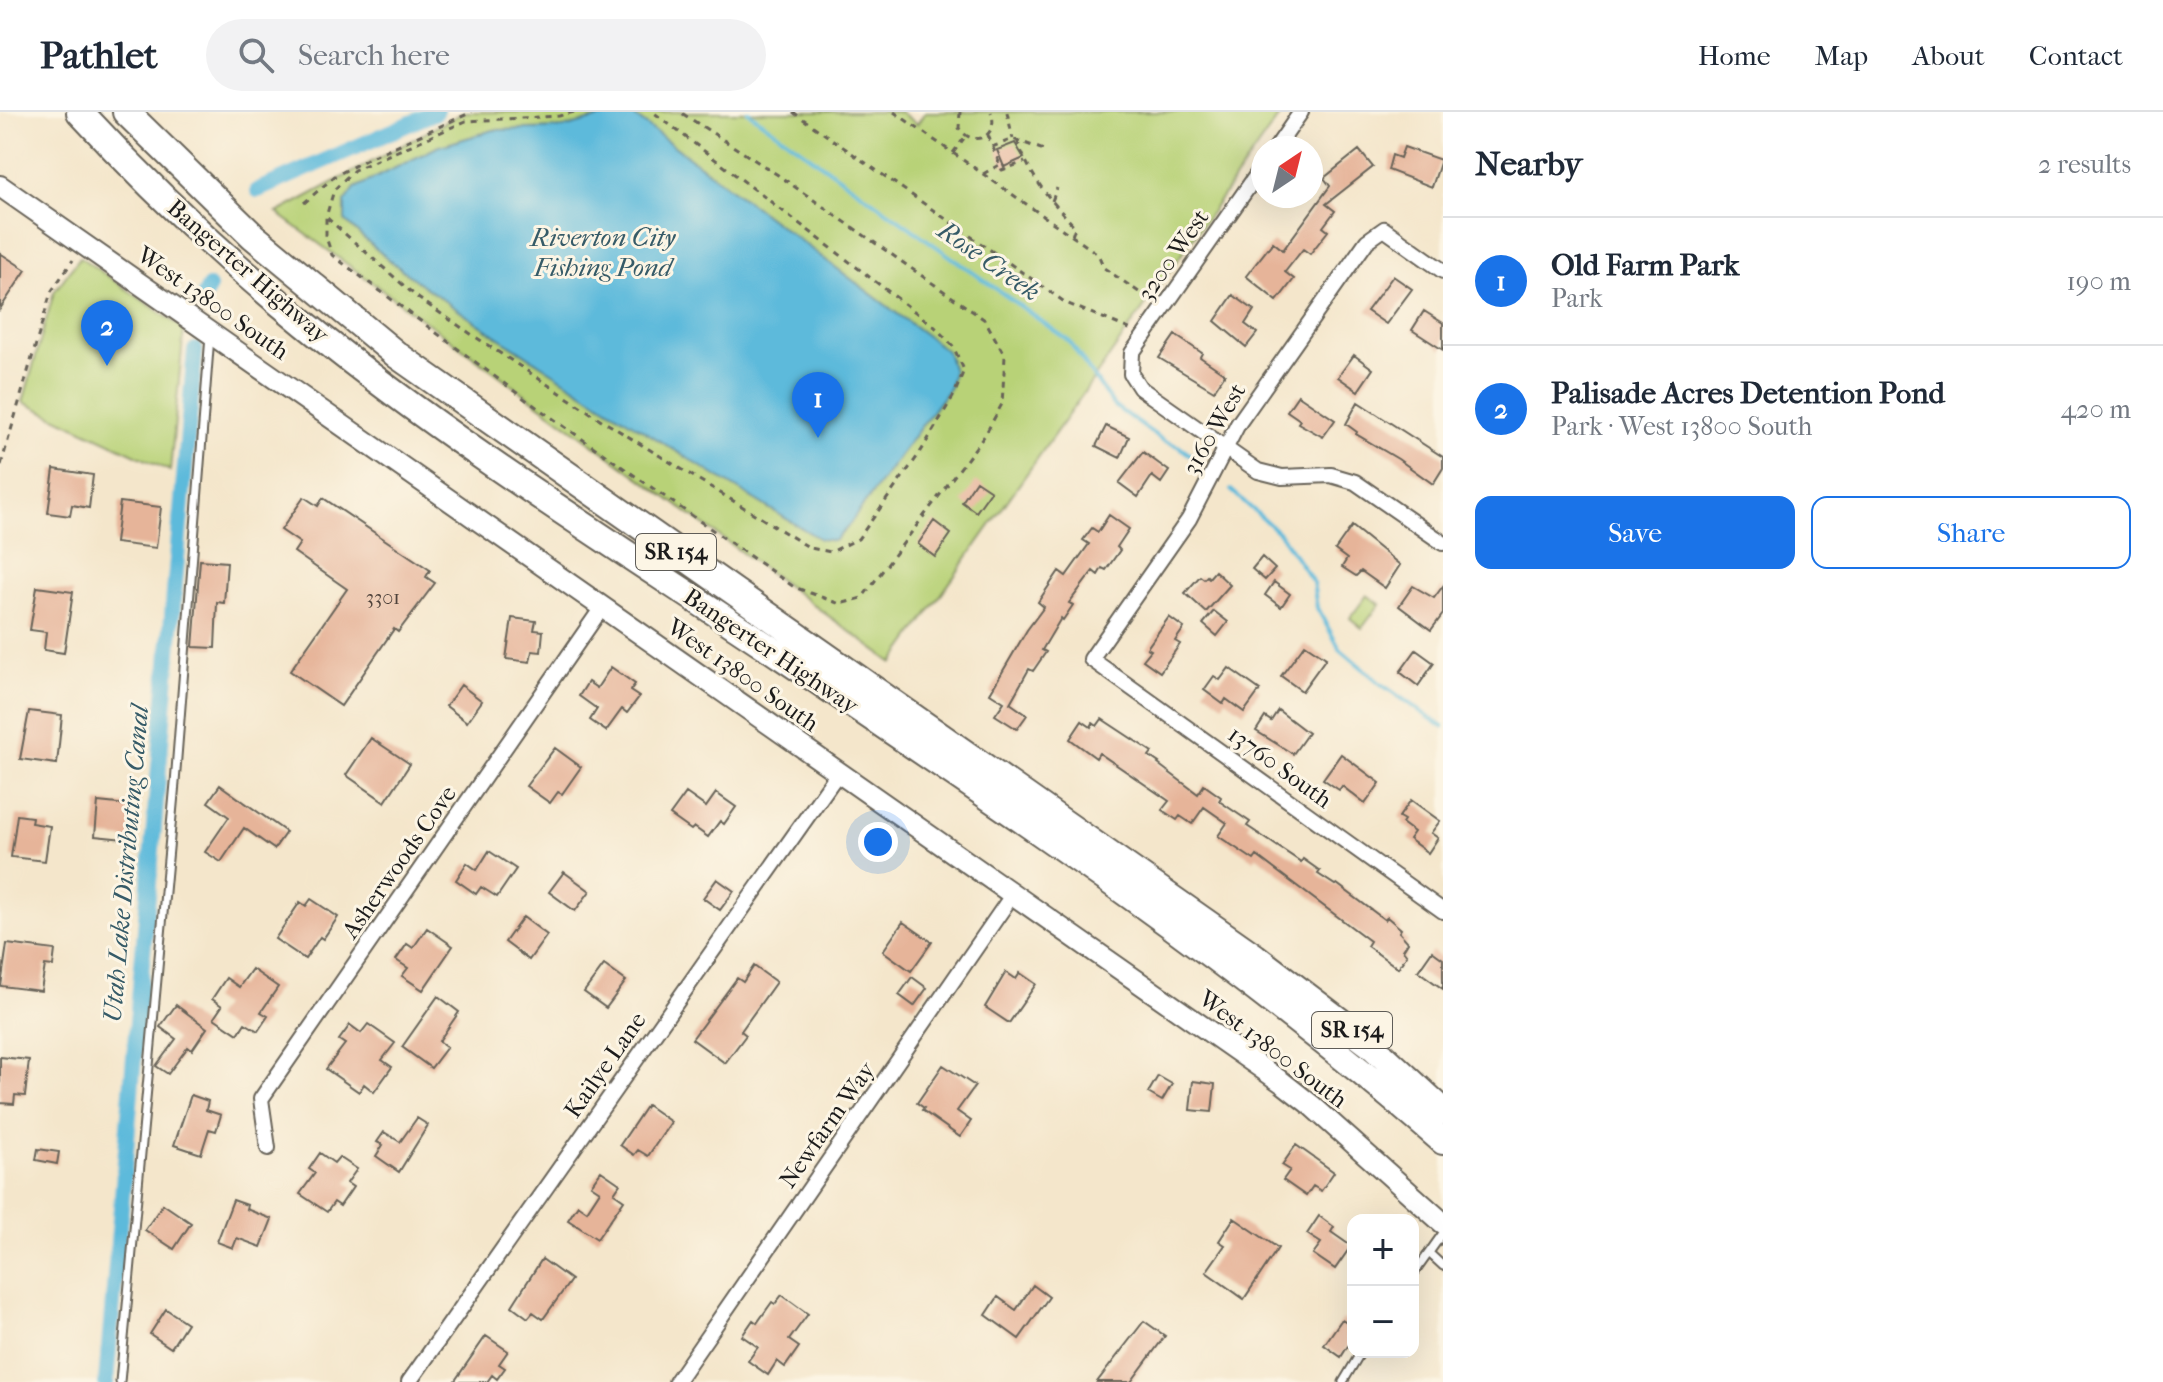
<!DOCTYPE html>
<html lang="en">
<head>
<meta charset="utf-8">
<style>
	body { margin:0; font-family:"IM FELL French Canon",serif; background:#f2f2f3; color:#1f2937 }
	.controls { position:absolute; right:24px; bottom:24px; display:grid; overflow:hidden; border-radius:16px; box-shadow:0 8px 32px #0002 }
	.controls button { width:72px; height:72px; display:grid; place-items:center; padding:0; border:0; border-bottom:2px solid #e0e1e3; background:#fff; color:#1f2937; font:40px sans-serif }
	.compass { position:absolute; left:1251px; top:24px; width:72px; height:72px; border-radius:50%; background:#fff; box-shadow:0 8px 32px #0002; rotate:35deg }
	.you { position:absolute; left:878px; top:730px; width:28px; height:28px; margin:-20px; border:6px solid #fff; border-radius:50%; background:#1a73e8; box-shadow:0 0 0 12px #1a73e833 }
	.badge { display:grid; place-items:center; width:52px; height:52px; border-radius:50%; background:#1a73e8; color:#fff; font-size:26px; font-weight:700 }
	.pin { position:absolute; translate:-50% -66px; filter:drop-shadow(0 2px 4px #0008) }
	.pin::after { content:''; position:absolute; top:42px; width:28px; height:24px; background:inherit; clip-path:polygon(0 0,100% 0,50% 100%) }
	.list { margin:0; padding:0; list-style:none }
	h2 { display:flex; justify-content:space-between; align-items:center; height:104px; margin:0; padding:0 32px; font-size:34px }
	h2 small { font-size:26px; font-weight:400; color:#747a83 }
	.list li { display:grid; grid-template-columns:52px 1fr auto; gap:24px; align-items:center; box-sizing:border-box; height:128px; padding:0 32px; border-top:2px solid #e0e1e3 }
	.list b { display:block; font-size:30px; white-space:nowrap }
	.list p { margin:0; font-size:26px; white-space:nowrap; color:#747a83 }
	.list em { font-size:26px; font-style:normal; color:#747a83 }
	.actions { display:flex; gap:16px; padding:24px 32px }
	.actions a { flex:1; padding:18px 0; border:2px solid #1a73e8; border-radius:16px; text-align:center; font-size:28px; color:#1a73e8 }
	.actions .main { background:#1a73e8; color:#fff }
	.icon { flex:none; width:44px; height:44px; fill:none; stroke:currentColor; stroke-width:2; stroke-linecap:round; stroke-linejoin:round }
	.map { position:relative; flex:none; width:1443px; height:1270px; overflow:hidden }
	header { display:flex; align-items:center; gap:48px; box-sizing:border-box; height:112px; padding:0 40px; background:#fff; border-bottom:2px solid #e0e1e3 }
	header strong { font-size:38px }
	nav { display:flex; gap:44px; margin-inline-start:auto; font-size:28px }
	.search { width:560px; height:72px; background:#f2f2f3; display:flex; align-items:center; gap:20px; box-sizing:border-box; padding:0 28px; border-radius:44px; color:#747a83; font-size:30px }
	main { display:flex }
	aside { flex:1; background:#fff }
	.map>svg:first-child { display:block }
</style>
</head>
<body>
<header>
<strong>Pathlet</strong>
<div class="search"><svg class="icon" aria-label="search" viewBox="0 0 24 24"><circle cx="10" cy="10" r="6"/><path d="M15 15l6 6"/></svg>Search here</div>
<nav><a>Home</a><a>Map</a><a>About</a><a>Contact</a></nav>
</header>
<main>
<div class="map">
<svg width="1443" height="1270" viewBox="0 0 1443 1270">
	<rect width="100%" height="100%" fill="#fcf5e5"/>
	<filter id="ink" filterUnits="userSpaceOnUse"><feTurbulence type="fractalNoise" baseFrequency=".0125" numOctaves="2"/><feDisplacementMap in="SourceGraphic" scale="16" xChannelSelector="R" yChannelSelector="G"/><feConvolveMatrix kernelMatrix="1 2 1 2 8 2 1 2 1" color-interpolation-filters="sRGB"/></filter>
	<filter id="wash" filterUnits="userSpaceOnUse"><feTurbulence type="fractalNoise" baseFrequency=".006" numOctaves="4" result="noise"/><feDisplacementMap in="SourceGraphic" scale="32" xChannelSelector="R" yChannelSelector="G"/><feGaussianBlur stdDeviation="1.8" result="paint"/><feColorMatrix in="noise" values="0 0 0 0 0 0 0 0 0 0 0 0 0 0 0 0 0 1.4 0 .05"/><feComposite in="paint" operator="in"/></filter>
	<g filter="url(#wash)">
		<rect width="100%" height="100%" fill="#f4e6cb"/>
		<path fill="#b8d277" stroke="#6a774a" stroke-width="2" d="M 464,0 L 900,0 L 917,12 L 925,0 L 1282,0 L 893,551 L 277,101 Z
			M 80,145 L 184,217 L 170,359 L 23,290 L 54,180 Z
			M 1367,483 L 1380,492 L 1362,516 L 1350,506 Z"/>
		<path fill="#5dbadb" stroke="#3c6b7c" stroke-width="2" d="M 618,1 L 633,3 L 947,239 L 953,259 L 950,275 L 846,417 L 834,429 L 820,427 C 726,371 633,313 541,253 C 473,208 404,166 345,109 L 345,90 L 355,76 L 437,35 L 493,18 L 563,16 Z"/>
		<g fill="none" stroke-linecap="round" stroke-linejoin="round">
			<path stroke="#5dbadb" stroke-width="4" d="M 748,0 L 1069,229 L 1113,293 L 1162,328 L 1178,334 L 1192,344
				M 1231,378 L 1280,422 L 1313,470 L 1317,496 L 1340,537 L 1381,572 L 1443,615"/>
			<path stroke="#5dbadb" stroke-width="16" d="M 258,78 L 436,0
				M 202,188 L 209,175
				M 106,1270 L 195,238"/>
		</g>
		<g id="blocks">
			<path fill="#e6b499" d="M 1015,31 L 1024,46 L 1004,55 L 997,38 Z
				M 1404,35 L 1441,48 L 1432,75 L 1388,58 L 1392,43 L 1400,46 Z
				M 1359,38 L 1373,55 L 1326,92 L 1335,99 L 1323,115 L 1328,119 L 1310,142 L 1303,137 L 1285,160 L 1294,167 L 1277,189 L 1246,164 L 1273,130 L 1283,138 L 1330,74 L 1324,66 Z
				M 0,141 L 26,158 L 0,197 Z
				M 1393,164 L 1412,177 L 1386,212 L 1367,199 Z
				M 1233,183 L 1254,198 L 1245,212 L 1257,221 L 1246,235 L 1215,209 Z
				M 1424,199 L 1443,211 L 1443,238 L 1412,218 Z
				M 1175,223 L 1202,241 L 1200,245 L 1225,262 L 1214,279 L 1159,246 Z
				M 1354,243 L 1373,257 L 1358,279 L 1338,265 Z
				M 1298,283 L 1335,308 L 1323,325 L 1298,311 L 1300,308 L 1287,299 Z
				M 1358,290 L 1443,345 L 1443,356 L 1433,372 L 1398,347 L 1356,322 L 1357,320 L 1346,312 Z
				M 1106,314 L 1129,325 L 1120,346 L 1096,334 Z
				M 1143,340 L 1169,359 L 1161,371 L 1152,364 L 1138,385 L 1119,371 Z
				M 54,357 L 93,363 L 89,396 L 72,393 L 70,404 L 48,401 Z
				M 976,369 L 991,379 L 976,400 L 962,390 Z
				M 304,385 L 318,394 L 323,386 L 430,458 L 426,465 L 435,471 L 398,520 L 394,517 L 341,594 L 290,559 L 347,477 L 294,440 L 300,431 L 281,418 Z
				M 120,390 L 161,395 L 156,436 L 115,431 Z
				M 1109,403 L 1129,417 L 1117,435 L 1120,438 L 1106,458 L 1102,456 L 1098,463 L 1093,459 L 1069,491 L 1073,493 L 1063,508 L 1061,506 L 1042,538 L 1046,540 L 1033,559 L 1029,557 L 1010,591 L 1027,603 L 1017,617 L 995,603 L 1004,590 L 990,581 L 1027,518 L 1044,495 L 1038,490 L 1059,459 L 1066,464 L 1089,432 L 1083,428 L 1092,416 L 1098,420 Z
				M 934,409 L 951,422 L 935,445 L 918,432 Z
				M 1352,414 L 1400,453 L 1385,476 L 1361,459 L 1356,464 L 1342,455 L 1347,447 L 1335,438 Z
				M 1262,445 L 1275,457 L 1265,468 L 1252,457 Z
				M 200,448 L 227,450 L 224,491 L 217,490 L 215,536 L 193,535 Z
				M 1215,459 L 1230,473 L 1206,500 L 1185,481 L 1200,464 L 1204,467 L 1207,464 L 1209,466 Z
				M 1274,470 L 1290,482 L 1281,495 L 1265,483 Z
				M 1413,474 L 1434,486 L 1443,474 L 1443,502 L 1431,518 L 1399,494 Z
				M 37,475 L 73,480 L 64,541 L 44,538 L 46,520 L 30,518 Z
				M 1214,499 L 1228,510 L 1217,524 L 1203,512 Z
				M 1169,505 L 1184,516 L 1175,529 L 1180,532 L 1160,560 L 1143,548 L 1151,538 L 1147,536 Z
				M 512,506 L 536,509 L 534,518 L 543,519 L 541,540 L 532,539 L 530,550 L 506,547 Z
				M 1305,532 L 1326,546 L 1302,579 L 1281,564 Z
				M 1416,538 L 1434,551 L 1418,574 L 1400,560 Z
				M 611,555 L 635,572 L 630,579 L 639,585 L 627,601 L 622,597 L 606,619 L 590,608 L 597,597 L 579,584 L 588,570 L 597,576 Z
				M 1229,556 L 1260,578 L 1244,600 L 1226,587 L 1223,592 L 1204,578 L 1214,564 L 1220,568 Z
				M 461,573 L 482,589 L 467,610 L 446,594 Z
				M 1278,598 L 1308,621 L 1293,642 L 1256,619 L 1265,605 L 1271,609 Z
				M 29,599 L 62,603 L 57,652 L 20,647 Z
				M 1102,607 L 1152,640 L 1149,644 L 1159,651 L 1158,652 L 1198,682 L 1204,673 L 1221,685 L 1219,689 L 1250,710 L 1247,714 L 1301,750 L 1303,747 L 1320,759 L 1318,762 L 1335,773 L 1337,772 L 1385,808 L 1387,805 L 1401,817 L 1399,820 L 1408,830 L 1403,838 L 1407,843 L 1398,856 L 1367,834 L 1370,829 L 1257,744 L 1254,748 L 1218,724 L 1227,711 L 1204,695 L 1192,712 L 1180,704 L 1177,708 L 1162,698 L 1169,689 L 1099,641 L 1096,646 L 1070,627 L 1082,609 L 1091,615 L 1093,611 L 1097,614 Z
				M 371,626 L 410,652 L 385,690 L 346,663 Z
				M 555,636 L 581,655 L 562,682 L 558,680 L 550,691 L 526,674 Z
				M 1341,642 L 1380,671 L 1365,692 L 1342,674 L 1339,678 L 1323,667 Z
				M 220,673 L 286,720 L 274,737 L 244,716 L 221,750 L 205,740 L 229,705 L 208,690 Z
				M 686,681 L 706,695 L 716,681 L 736,695 L 724,712 L 720,709 L 708,725 L 694,715 L 691,718 L 670,703 Z
				M 1411,688 L 1440,709 L 1431,721 L 1438,726 L 1428,741 L 1409,727 L 1414,720 L 1402,711 L 1404,708 L 1399,705 Z
				M 98,690 L 137,694 L 134,728 L 95,724 Z
				M 17,703 L 32,705 L 31,711 L 50,714 L 45,749 L 11,745 Z
				M 489,739 L 516,757 L 497,785 L 481,775 L 476,782 L 456,768 L 467,751 L 477,758 Z
				M 564,760 L 590,779 L 575,799 L 549,780 Z
				M 717,767 L 734,779 L 720,798 L 703,786 Z
				M 311,787 L 338,805 L 323,827 L 320,825 L 305,847 L 275,827 L 300,790 L 306,794 Z
				M 523,805 L 547,823 L 529,848 L 505,830 Z
				M 903,810 L 932,830 L 911,859 L 883,839 Z
				M 427,816 L 453,834 L 423,878 L 402,864 L 408,856 L 396,848 L 407,832 L 413,836 Z
				M 7,832 L 55,838 L 53,854 L 45,853 L 41,879 L 1,874 Z
				M 1432,839 L 1443,847 L 1443,877 L 1418,859 Z
				M 604,853 L 626,869 L 606,896 L 584,880 Z
				M 754,854 L 776,870 L 741,919 L 746,923 L 725,951 L 692,927 L 737,866 L 743,870 Z
				M 252,857 L 278,875 L 261,900 L 268,904 L 258,919 L 245,911 L 238,922 L 214,906 L 222,894 L 212,887 L 226,866 L 239,875 Z
				M 1006,860 L 1016,867 L 1020,861 L 1036,872 L 1009,911 L 985,895 Z
				M 912,865 L 927,876 L 914,894 L 899,883 Z
				M 438,884 L 459,900 L 439,929 L 447,935 L 431,956 L 402,935 Z
				M 176,893 L 207,916 L 192,938 L 188,935 L 168,962 L 156,954 L 176,927 L 160,915 Z
				M 368,912 L 395,931 L 382,948 L 392,955 L 374,980 L 364,972 L 359,980 L 326,957 L 345,932 L 339,928 L 350,913 L 361,921 Z
				M 0,945 L 29,948 L 25,984 L 15,983 L 14,992 L 0,991 Z
				M 943,953 L 975,974 L 957,999 L 971,1009 L 960,1025 L 922,998 L 924,996 L 917,991 Z
				M 1158,964 L 1172,972 L 1162,989 L 1148,981 Z
				M 1193,969 L 1215,972 L 1212,1000 L 1190,998 Z
				M 191,983 L 208,989 L 206,998 L 221,1003 L 216,1019 L 209,1017 L 201,1042 L 174,1033 Z
				M 647,993 L 671,1010 L 648,1044 L 638,1038 L 634,1043 L 620,1033 Z
				M 417,1006 L 428,1013 L 399,1060 L 376,1044 L 383,1033 L 377,1030 L 384,1020 L 400,1030 Z
				M 1296,1033 L 1334,1060 L 1321,1079 L 1313,1074 L 1306,1084 L 1283,1068 L 1290,1058 L 1282,1053 Z
				M 38,1037 L 59,1040 L 57,1052 L 36,1048 Z
				M 320,1041 L 334,1051 L 339,1045 L 357,1057 L 347,1071 L 353,1075 L 340,1094 L 334,1090 L 327,1100 L 300,1082 L 315,1061 L 309,1057 Z
				M 601,1059 L 620,1072 L 614,1081 L 624,1088 L 597,1127 L 568,1108 L 578,1093 L 587,1099 L 600,1079 L 591,1073 Z
				M 233,1088 L 247,1093 L 246,1097 L 272,1107 L 261,1135 L 237,1126 L 233,1136 L 217,1130 Z
				M 163,1092 L 191,1111 L 174,1137 L 145,1118 Z
				M 1319,1104 L 1334,1115 L 1331,1120 L 1351,1134 L 1335,1157 L 1313,1142 L 1321,1131 L 1307,1122 Z
				M 1234,1106 L 1278,1136 L 1244,1187 L 1206,1160 L 1225,1133 L 1219,1129 Z
				M 542,1147 L 571,1168 L 543,1207 L 533,1200 L 528,1206 L 512,1194 Z
				M 1033,1173 L 1049,1185 L 1019,1227 L 986,1203 L 998,1185 L 1016,1198 Z
				M 782,1183 L 808,1202 L 789,1228 L 799,1235 L 785,1255 L 777,1249 L 768,1263 L 748,1249 L 758,1235 L 742,1224 L 753,1208 L 757,1211 L 772,1190 L 775,1192 Z
				M 166,1197 L 187,1211 L 171,1236 L 150,1222 Z
				M 1342,1207 L 1353,1214 L 1353,1226 L 1341,1245 L 1324,1233 Z
				M 1144,1209 L 1165,1224 L 1131,1270 L 1097,1270 Z
				M 486,1224 L 508,1239 L 499,1252 L 505,1256 L 497,1267 L 492,1263 L 487,1270 L 454,1270 Z"/>
		</g>
	</g>
	<g filter="url(#ink)">
		<use href="#blocks" fill-opacity="0" stroke="#686359" stroke-width="2"/>
		<g fill="none" stroke-linecap="round" stroke-linejoin="round">
			<defs>
				<path id="lane" d="M 1429,1141 L 1443,1154
					M 1413,1163 L 1443,1121
					M 120,1270 L 175,671 L 210,224
					M 1343,1270 L 1361,1240"/>
				<path id="street" d="M 1276,36 L 1301,0
					M 1263,54 L 1132,241 L 1131,262 L 1140,276 L 1258,359 L 1282,365 L 1331,363 L 1355,370 L 1443,431
					M 1443,159 L 1384,117 L 1367,129 L 1238,312 L 1189,407 L 1091,547 L 1443,799
					M 268,1036 L 261,987 L 601,497
					M 409,1270 L 838,661
					M 676,1270 L 1013,782"/>
				<path id="secondary" d="M 0,74 L 1283,971 L 1311,993 L 1443,1111"/>
				<path id="highway" d="M 80,0 C 150,76 225,147 305,212 C 456,335 623,438 784,546 C 1010,698 1238,850 1443,1029
					M 126,0 L 253,124 L 397,243 L 1255,845 L 1371,933 L 1443,999"/>
			</defs>
			<use href="#lane" stroke="#686359" stroke-width="11"/>
			<use href="#street" stroke="#686359" stroke-width="18"/>
			<use href="#secondary" stroke="#686359" stroke-width="24"/>
			<use href="#highway" stroke="#686359" stroke-width="30"/>
			<path stroke="#686359" stroke-width="3" stroke-dasharray="6 6" stroke-linecap="butt" d="M 574,0 L 559,4 L 466,9 L 354,58 L 334,78 L 326,105 L 326,125 L 332,143 L 525,287 L 794,475 L 840,492 L 862,486 L 985,323 L 1002,292 L 1005,244 L 985,208 L 778,63 L 680,0
				M 793,0 L 1066,191 L 1132,218
				M 894,0 L 1098,142 L 1104,156 L 1152,189
				M 960,0 L 959,16 C 973,37 1000,24 991,0
				M 1007,0 L 1013,27
				M 988,23 L 1002,58 L 1025,50
				M 1017,28 C 1032,68 1047,84 1075,115 L 1072,124
				M 992,35 L 1013,27 L 1044,38
				M 953,41 L 965,25
				M 983,62 L 999,53
				M 1052,89 L 1057,76
				M 304,91 L 335,64 L 373,44 L 472,0
				M 327,106 L 418,186 L 474,224 L 603,309 L 810,436 L 831,440 L 858,427 L 920,341 L 954,283 L 964,258 L 953,234 L 935,215 L 653,0
				M 1,353 L 51,180 L 73,148"/>
			<use href="#lane" stroke="#fff" stroke-width="7"/>
			<use href="#street" stroke="#fff" stroke-width="14"/>
			<use href="#secondary" stroke="#fff" stroke-width="20"/>
			<use href="#highway" stroke="#fff" stroke-width="26"/>
		</g>
	</g>
	<g text-anchor="middle" dominant-baseline="central" stroke-width="6" stroke-linejoin="round" paint-order="stroke">
		<g font-size="20" fill="#4e423b">
			<text x="383" y="485">3301</text>
		</g>
		<g fill="#fcf5e5" stroke="#5f5d58" stroke-width="2">
			<rect x="636" y="422" width="80" height="36" rx="6"/>
			<rect x="1312" y="900" width="80" height="36" rx="6"/>
		</g>
		<g font-size="22" font-weight="bold" fill="#1c1c1c">
			<text x="676" y="440">SR 154</text>
			<text x="1352" y="918">SR 154</text>
		</g>
		<g font-size="24" fill="#1c1c1c" stroke="#fcf5e5">
			<text transform="translate(1173 143) rotate(-55)">3200 West</text>
			<text transform="translate(248 159) rotate(41)">Bangerter Highway</text>
			<text transform="translate(213 191) rotate(35)">West 13800 South</text>
			<text transform="translate(1214 317) rotate(-60)">3160 West</text>
			<text transform="translate(771 539) rotate(34)">Bangerter Highway</text>
			<text transform="translate(743 563) rotate(35)">West 13800 South</text>
			<text transform="translate(1280 655) rotate(36)">13760 South</text>
			<text transform="translate(399 750) rotate(-55)">Asherwoods Cove</text>
			<text transform="translate(1273 937) rotate(37)">West 13800 South</text>
			<text transform="translate(605 953) rotate(-55)">Kailye Lane</text>
			<text transform="translate(827 1013) rotate(-55)">Newfarm Way</text>
		</g>
		<g font-size="26" font-style="italic" fill="#365b68" stroke="#fcf5e5">
			<text x="603" y="125">Riverton City<tspan x="603" dy="30">Fishing Pond</tspan></text>
			<text transform="translate(989 149) rotate(35)">Rose Creek</text>
			<text transform="translate(126 752) rotate(-85)">Utah Lake Distributing Canal</text>
		</g>
	</g>
</svg>
<div class="controls">
<button>+</button>
<button>−</button>
</div>
<svg class="compass" viewBox="-18 -18 36 36"><path d="M0-13l5 13h-10z" fill="#e53935"/><path d="M0 13l5-13h-10z" fill="#747a83"/></svg>
<div class="you"></div>
<div class="pin badge" style="left:818px;top:326px">1</div>
<div class="pin badge" style="left:107px;top:254px">2</div>
</div>
<aside>
<h2>Nearby<small>2 results</small></h2>
<ul class="list">
<li><span class="badge">1</span><div><b>Old Farm Park</b><p>Park</p></div><em>190 m</em></li>
<li><span class="badge">2</span><div><b>Palisade Acres Detention Pond</b><p>Park · West 13800 South</p></div><em>420 m</em></li>
</ul>
<div class="actions"><a class="main">Save</a><a>Share</a></div>
</aside>
</main>
</body>
</html>
